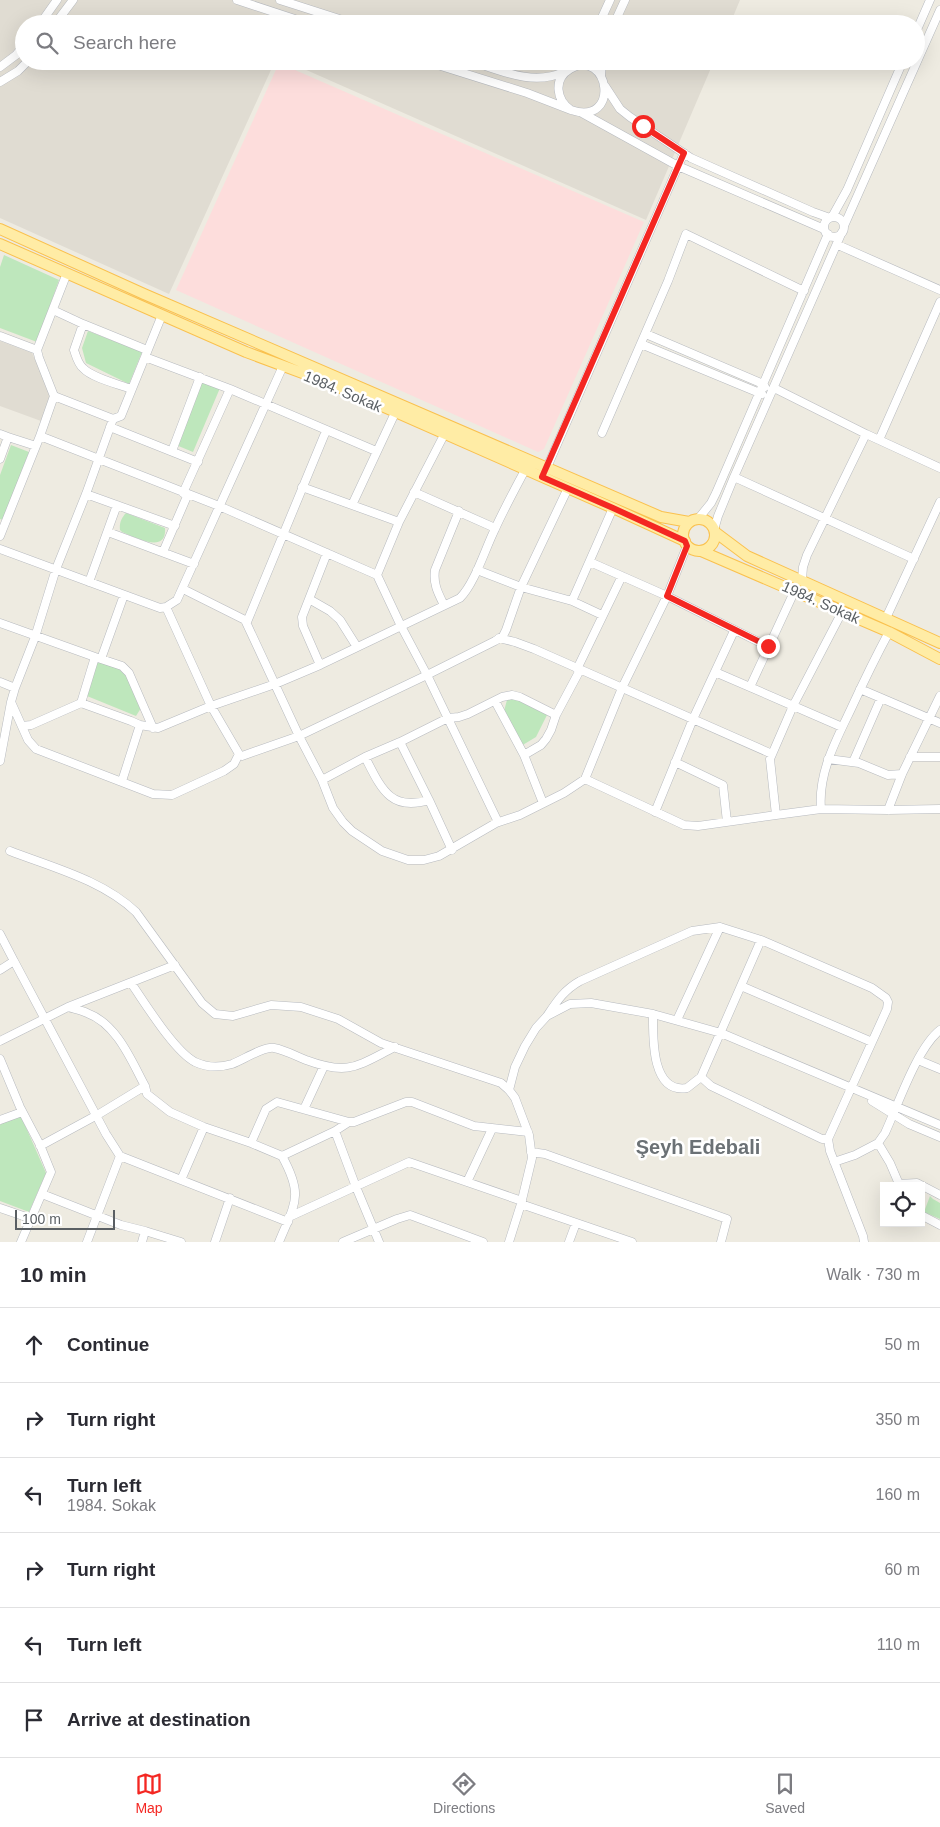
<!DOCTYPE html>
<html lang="en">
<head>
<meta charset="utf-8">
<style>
	body { margin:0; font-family:Helvetica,sans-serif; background:#f7f7f7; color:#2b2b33 }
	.controls { position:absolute; right:15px; bottom:15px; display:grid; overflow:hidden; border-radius:0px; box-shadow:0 5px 20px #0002 }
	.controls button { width:45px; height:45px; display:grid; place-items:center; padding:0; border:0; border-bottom:1px solid #e1e1e2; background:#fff; color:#2b2b33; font:25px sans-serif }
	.scale { position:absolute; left:15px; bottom:12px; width:100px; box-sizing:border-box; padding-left:5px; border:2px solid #5a5f63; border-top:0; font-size:14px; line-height:18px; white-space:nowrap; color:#5a5f63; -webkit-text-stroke:4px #fff; paint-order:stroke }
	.stop { position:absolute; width:15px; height:15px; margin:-11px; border:4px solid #f42722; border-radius:50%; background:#fff }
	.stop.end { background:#f42722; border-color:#fff; box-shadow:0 1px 5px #0008 }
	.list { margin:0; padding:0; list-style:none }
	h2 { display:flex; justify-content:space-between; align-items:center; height:65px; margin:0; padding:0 20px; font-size:21px }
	h2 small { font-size:16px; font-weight:400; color:#7c7c81 }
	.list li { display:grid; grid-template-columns:32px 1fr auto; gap:15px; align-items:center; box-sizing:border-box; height:75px; padding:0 20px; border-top:1px solid #e1e1e2 }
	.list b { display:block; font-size:19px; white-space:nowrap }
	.list p { margin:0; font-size:16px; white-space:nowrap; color:#7c7c81 }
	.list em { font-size:16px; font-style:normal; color:#7c7c81 }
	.icon { flex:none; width:28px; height:28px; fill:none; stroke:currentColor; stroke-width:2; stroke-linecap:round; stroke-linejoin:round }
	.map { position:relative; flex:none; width:940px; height:1242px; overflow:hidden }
	.search { position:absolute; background:#fff; box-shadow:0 5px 20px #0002; left:15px; right:15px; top:15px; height:55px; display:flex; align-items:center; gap:12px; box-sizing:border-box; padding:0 18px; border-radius:28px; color:#7c7c81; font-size:19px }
	.sheet { height:515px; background:#fff }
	nav { display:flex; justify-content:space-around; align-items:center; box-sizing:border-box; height:70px; border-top:1px solid #e1e1e2; background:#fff; font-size:14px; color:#7c7c81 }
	nav a { display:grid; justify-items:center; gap:2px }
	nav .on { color:#f42722 }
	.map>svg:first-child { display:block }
</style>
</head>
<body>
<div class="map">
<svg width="940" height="1242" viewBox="0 0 940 1242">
	<rect width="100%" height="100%" fill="#eeebe1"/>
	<path fill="#e0dcd2" d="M 0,0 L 740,0 L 730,24 L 24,24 L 24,61 L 275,61 L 169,294 L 0,218 Z
		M 286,61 L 714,61 L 646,220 Z
		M 0,341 L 32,353 L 51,393 L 41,421 L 0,406 Z"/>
	<path fill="#fddddc" d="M 279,63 L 644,222 L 544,449 L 538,452 L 176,290 Z"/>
	<path fill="#bee7bc" d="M 4,255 L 59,280 L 37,342 L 0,328 L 0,267 Z
		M 88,331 L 142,352 L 129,384 L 86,363 L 82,348 Z
		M 199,382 L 220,388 L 193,452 L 176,445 Z
		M 11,445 L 29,452 L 3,520 L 0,519 L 0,475 Z
		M 126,513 L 165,528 C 167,555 135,537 122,532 L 120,530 C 119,523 122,517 126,513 Z
		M 102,661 L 124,670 L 141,708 L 136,716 L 87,696 L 97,662 Z
		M 513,696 L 548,713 L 536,737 L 521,746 L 504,711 L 507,700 Z
		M 21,1116 L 46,1173 L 29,1212 L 0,1201 L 0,1125 L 5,1121 Z
		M 930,1196 L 933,1199 L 940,1203 L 940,1219 L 924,1212 Z"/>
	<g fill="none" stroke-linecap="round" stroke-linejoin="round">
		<defs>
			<path id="minor" d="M 237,0 L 310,24
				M 280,0 L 355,24
				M 40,24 L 57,0
				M 55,24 L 73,0
				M 599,24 L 610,0
				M 614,24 L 625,0
				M 916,32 L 930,0
				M 425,61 L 527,93 L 571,110 C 621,127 610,47 570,69 C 553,79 556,100 571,110
				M 471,61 C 502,71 533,86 564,72
				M 0,67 L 16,55 L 24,45
				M 601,76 L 602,61
				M 0,82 L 18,71 L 28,61
				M 605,86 L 620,109 L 630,117 L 691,158 L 813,212 L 830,218
				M 582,113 L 678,166 L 824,229
				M 832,217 L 847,190 L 903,61
				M824 227a10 10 0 1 1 20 0a10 10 0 1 1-20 0Z
				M 844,226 L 940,10
				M 838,245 L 940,290
				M 53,310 L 83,324 L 147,350
				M 162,315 L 121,416 L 113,419 L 86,494 L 56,569 L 35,637 L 15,688 L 11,702 L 28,740 L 36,749 L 153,794 L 172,795 L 224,771 L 234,764 L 239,754
				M 83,324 L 74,350 C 76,356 78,364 83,368 C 92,378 118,384 131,389
				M 646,334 L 763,384 L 765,387
				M 0,336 L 37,350
				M 641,344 L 762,394
				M 145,357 L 230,389 L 376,451
				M 774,388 L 866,434 L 940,468
				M 54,396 L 113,419
				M 110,427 L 198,462
				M 602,433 L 668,281 L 686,234 L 804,291
				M 0,434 L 8,437 L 0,459
				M 40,436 L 219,506 L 377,575 L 401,626 L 427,675 L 498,822
				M 8,437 L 36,446
				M 879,440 L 940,302
				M 172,451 L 200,377
				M 545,472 L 684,153
				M 734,477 L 914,559
				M 302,487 L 399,522
				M 414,492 L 495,528
				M 183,493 L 230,389
				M 86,494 L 175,526
				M 352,505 L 395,413
				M 698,519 L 711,503 L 716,493 L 828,234
				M 714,530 L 718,516 L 734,477 L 842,232
				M 108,532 L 194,564
				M 0,536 L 40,436 L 54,396 L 39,358 L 37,350 L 67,273
				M 0,549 L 160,608 L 166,607 L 177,600 L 283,366
				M 163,552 L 188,494
				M 590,562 L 667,596 L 767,646
				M 477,570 L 521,587 L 572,601 L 602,615
				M 377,575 L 399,522 L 444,435
				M 802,580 L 803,567 L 807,555 L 866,434
				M 89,582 L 117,505
				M 183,589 L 245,620 L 299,736 L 322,780 L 333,808 L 343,822 L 352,831 L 382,851 L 408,860 L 424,860 L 439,856 L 496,823 L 520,815 L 564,793 L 585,779 L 622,688 L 667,596 L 687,546
				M 124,595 L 101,659 L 122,666 L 129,673 L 153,728
				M 309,599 L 330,611 L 340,620 L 357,647
				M 572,601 L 613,508
				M 444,605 C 438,593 433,584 435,570 L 459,511
				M 166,607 L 211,706 L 239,754 L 242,756 L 299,736 L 427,675 L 495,641 L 503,636 L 506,630 L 521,587 L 568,488
				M 886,618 L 940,502
				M 247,622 L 326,431
				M 0,623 L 95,657
				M 889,632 C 875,658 862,685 850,711 C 835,742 818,774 821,809 L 888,810 L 940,809
				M 499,638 L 515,642 L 534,649 L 772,754
				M 320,665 L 303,626 L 302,617 L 327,553
				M 577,669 L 622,576
				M 715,672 L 842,727
				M 0,682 L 15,688
				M 750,687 L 795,590
				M 860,689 L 940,723
				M 495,701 L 524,755 L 543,803
				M 81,703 L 131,721 L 140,725 L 158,728 L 211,706 L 275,684 L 320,665 L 460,598 C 475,583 485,549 495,529 C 504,509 515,489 525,470
				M 22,726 L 31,725 L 81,703 L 95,657 L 101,659
				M 400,742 L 429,800 L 452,850
				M 524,755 L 541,745 L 546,739 L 551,730 L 556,715 L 580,670
				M 365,757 C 381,788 390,812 429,800
				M 910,757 L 940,757
				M 828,759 L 859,763 L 888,775 L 902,774
				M 0,761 L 11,702
				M 675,762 L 723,785 L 727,822
				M 853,762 L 881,698
				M 585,779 L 684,825 L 698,826 L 776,815
				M 322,780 L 365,757 L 400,742 L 448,718 L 459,717 L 468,714 L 502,697 L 512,695 L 520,697 L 556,715
				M 122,781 L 140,725
				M 821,809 L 776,815 L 770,759 L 793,706 L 842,612
				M 888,810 L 902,774 L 940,696
				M 655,812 L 693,719 L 734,631
				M 10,851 C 54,868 102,880 136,912 L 202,1003 L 215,1014 L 233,1016 L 271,1005 L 301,1007 L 338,1019 L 381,1043 L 501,1083 L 509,1090 L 515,1098 L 529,1135 L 532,1158 L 521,1204 L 509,1242
				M 0,934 L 14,961
				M 0,970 L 14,961 L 106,1134 L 120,1156 L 288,1222
				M 131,983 C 145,1003 174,1051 195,1062 C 208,1068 219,1068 232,1064 C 243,1060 264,1046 274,1048 C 285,1050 296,1056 306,1060 C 349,1076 357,1066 395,1047
				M 741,986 L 872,1042
				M 68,1007 C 74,1009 81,1010 87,1013 C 117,1024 131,1060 145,1086
				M 653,1014 C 653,1037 651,1094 687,1088 L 701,1077 L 761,940
				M 547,1016 C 557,1001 564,990 580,981 L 692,931 L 720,927 L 761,940 L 872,988 L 886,998 L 888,1002 L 887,1009 L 828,1139 L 830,1151 L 863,1236 L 864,1242
				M 677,1020 L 720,927
				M 940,1030 C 917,1048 898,1105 885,1133 L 878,1143 L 890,1163 L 899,1184 L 917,1183 L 940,1195
				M 0,1041 L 68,1007 L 175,965
				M 0,1059 L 20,1107 L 40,1145 L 51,1172 L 21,1242
				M 918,1060 L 940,1069
				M 701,1077 L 711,1086 L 822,1139 L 828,1139
				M 509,1090 L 515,1067 L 525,1046 L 536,1028 L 547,1016 L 570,1004 L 591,1003 L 653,1014 L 721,1033 L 940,1125
				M 872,1101 L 909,1124 L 940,1137
				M 304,1109 L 324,1066
				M 0,1120 L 22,1112
				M 335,1131 L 356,1187 L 379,1242
				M 251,1143 L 266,1109 L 277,1102 L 349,1122
				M 40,1146 L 99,1114 L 145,1086 L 147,1094 L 170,1112 L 204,1127 L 251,1143 L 282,1156 C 304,1196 295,1203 279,1242
				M 531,1152 L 545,1154 L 727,1219 L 721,1242
				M 282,1156 L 335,1131 L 349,1122 L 354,1122 L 406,1102 L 412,1102 L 474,1126 L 528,1132
				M 834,1162 L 855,1155 L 878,1143
				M 181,1180 L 204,1127
				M 467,1182 L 492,1129
				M 42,1194 L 121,1225 L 145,1231 L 142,1242
				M 521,1204 L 632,1242
				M 0,1208 L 32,1219
				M 921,1215 L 940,1225
				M 289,1217 L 409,1162 L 522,1201
				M 145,1231 L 181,1242
				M 87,1242 L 120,1156
				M 215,1242 L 230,1198
				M 343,1242 L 397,1219 L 410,1215 L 483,1242
				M 569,1242 L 576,1223"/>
			<path id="major" d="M 0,229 L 144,294 L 661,517 L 689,522
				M 0,244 L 246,352 L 332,384 L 613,508 L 685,541
				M683 535a16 16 0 1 1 32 0a16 16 0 1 1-32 0Z
				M 715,532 L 747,556 L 940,643
				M 701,551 L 889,632 L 940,659"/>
		</defs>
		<use href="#minor" stroke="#b7babf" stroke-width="9"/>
		<use href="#major" stroke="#fac14e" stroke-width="12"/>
		<use href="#minor" stroke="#fff" stroke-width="8"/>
		<use href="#major" stroke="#ffeca5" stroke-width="10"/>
	</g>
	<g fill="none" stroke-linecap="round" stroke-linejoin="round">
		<path stroke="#f42722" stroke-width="6" d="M 643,126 L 684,153 L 542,477 L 613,508 L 685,541 L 687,546 L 667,596 L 768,646"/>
	</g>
	<g text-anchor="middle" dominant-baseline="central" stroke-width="5" stroke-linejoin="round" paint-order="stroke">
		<g font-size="15" fill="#5a5f63" stroke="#fff">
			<text transform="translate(343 391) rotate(23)">1984. Sokak</text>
			<text transform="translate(821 602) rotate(24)">1984. Sokak</text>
		</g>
		<g font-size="20" font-weight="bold" fill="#6b7175" stroke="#fff">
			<text x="698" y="1147">Şeyh Edebali</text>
		</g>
	</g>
</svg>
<div class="controls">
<button><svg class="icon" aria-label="locate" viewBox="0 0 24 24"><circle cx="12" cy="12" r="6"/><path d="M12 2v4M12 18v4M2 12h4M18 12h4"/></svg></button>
</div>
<div class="scale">100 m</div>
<div class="stop" style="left:643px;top:126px"></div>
<div class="stop end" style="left:768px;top:646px"></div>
<div class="search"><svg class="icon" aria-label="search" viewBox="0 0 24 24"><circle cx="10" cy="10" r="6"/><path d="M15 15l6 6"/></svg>Search here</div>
</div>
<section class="sheet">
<h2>10 min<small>Walk · 730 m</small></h2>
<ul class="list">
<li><svg class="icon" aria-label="ahead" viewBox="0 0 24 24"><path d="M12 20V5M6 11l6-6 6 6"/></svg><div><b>Continue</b></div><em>50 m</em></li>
<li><svg class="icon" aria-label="right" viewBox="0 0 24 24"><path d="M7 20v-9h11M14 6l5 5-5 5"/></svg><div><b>Turn right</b></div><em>350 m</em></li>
<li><svg class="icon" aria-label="left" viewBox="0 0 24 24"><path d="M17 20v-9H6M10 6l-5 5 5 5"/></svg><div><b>Turn left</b><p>1984. Sokak</p></div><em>160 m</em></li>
<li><svg class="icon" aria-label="right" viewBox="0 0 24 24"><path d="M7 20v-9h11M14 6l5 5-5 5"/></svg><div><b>Turn right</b></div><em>60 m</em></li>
<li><svg class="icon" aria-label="left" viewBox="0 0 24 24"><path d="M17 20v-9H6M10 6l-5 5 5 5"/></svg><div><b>Turn left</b></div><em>110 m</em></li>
<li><svg class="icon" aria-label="arrive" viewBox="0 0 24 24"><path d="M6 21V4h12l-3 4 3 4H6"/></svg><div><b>Arrive at destination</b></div></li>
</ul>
</section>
<nav>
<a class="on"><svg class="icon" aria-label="map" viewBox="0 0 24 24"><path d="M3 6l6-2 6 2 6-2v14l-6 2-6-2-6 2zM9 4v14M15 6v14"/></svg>Map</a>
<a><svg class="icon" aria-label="directions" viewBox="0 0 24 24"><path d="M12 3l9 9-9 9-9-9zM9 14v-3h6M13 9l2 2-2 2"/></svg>Directions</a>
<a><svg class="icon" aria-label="saved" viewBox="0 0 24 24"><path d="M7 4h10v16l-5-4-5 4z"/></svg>Saved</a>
</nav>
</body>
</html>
